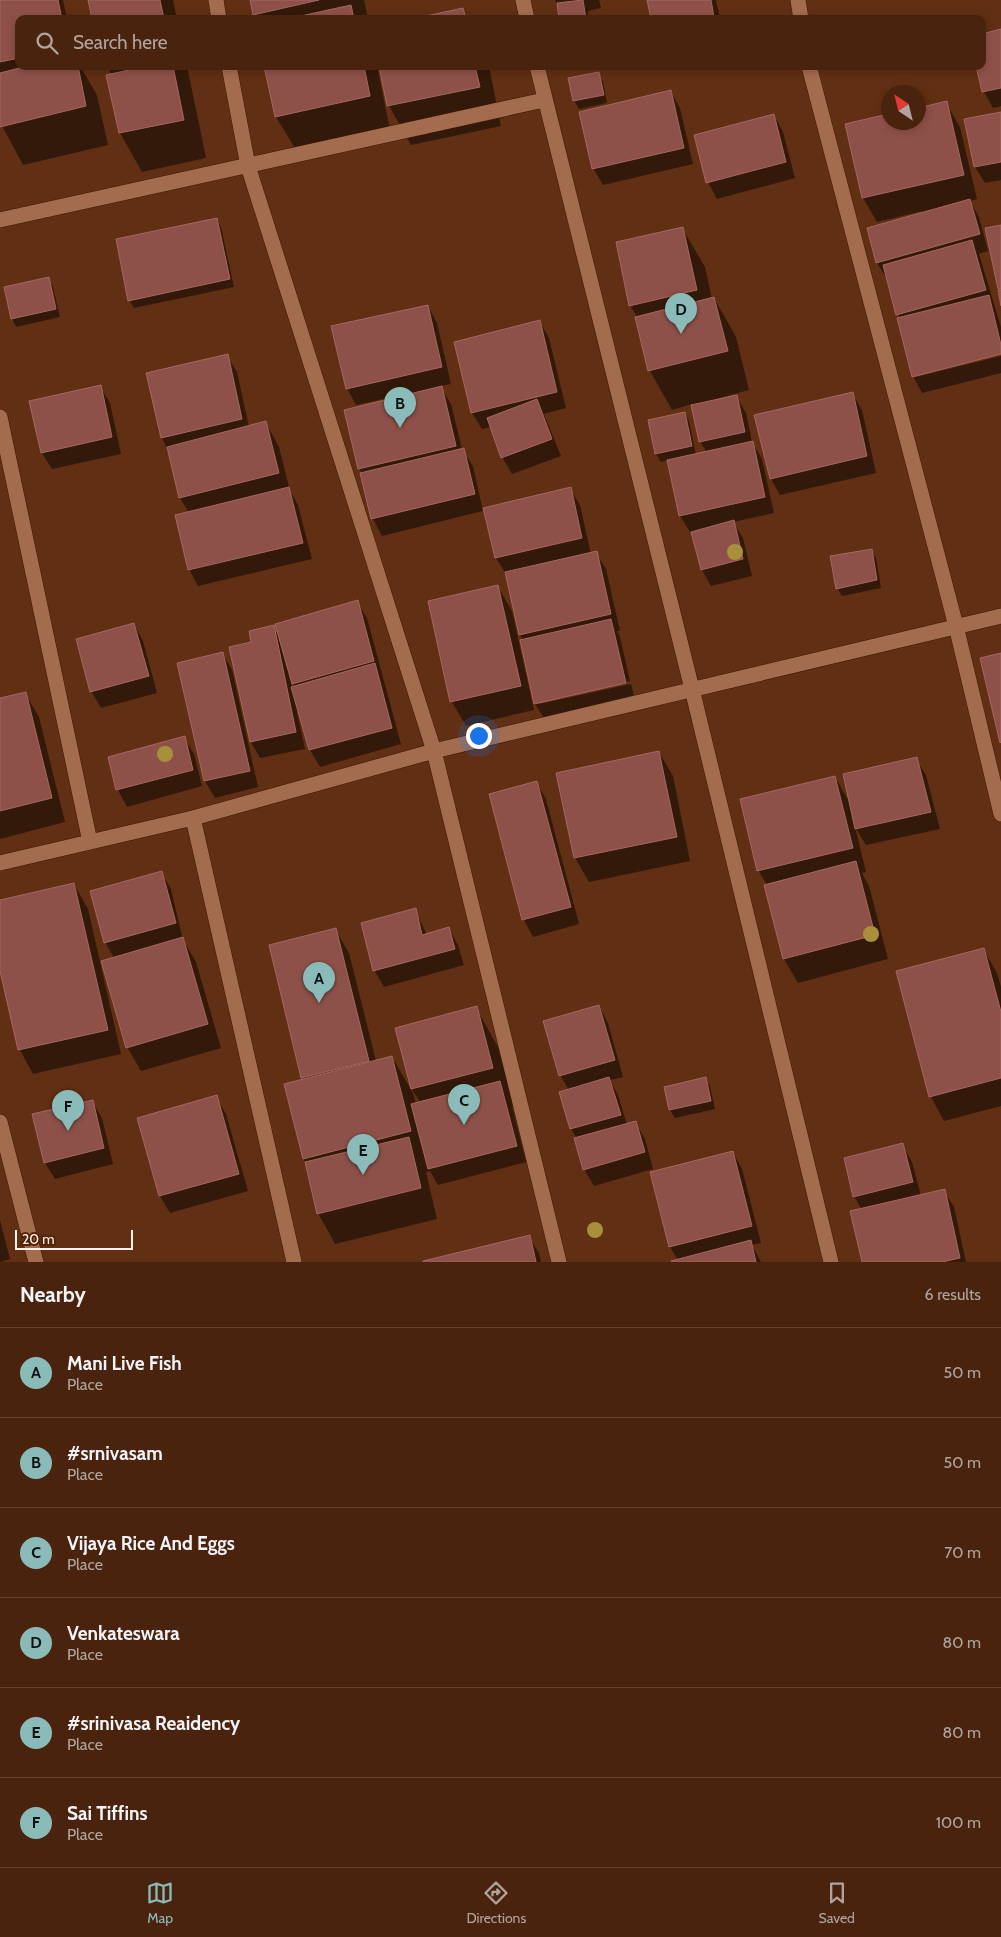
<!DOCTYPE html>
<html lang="en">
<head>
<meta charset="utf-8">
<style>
	body { margin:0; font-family:Cabin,sans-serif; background:#502b17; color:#f1f3f6 }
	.compass { position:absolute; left:881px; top:85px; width:45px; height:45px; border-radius:50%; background:#49230e; box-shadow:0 2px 8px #0003; rotate:325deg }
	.scale { position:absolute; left:15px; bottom:12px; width:118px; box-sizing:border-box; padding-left:5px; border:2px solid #fef1eb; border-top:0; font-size:14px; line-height:18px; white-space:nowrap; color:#fef1eb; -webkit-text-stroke:4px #552406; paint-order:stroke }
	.you { position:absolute; left:478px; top:735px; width:18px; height:18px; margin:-12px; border:4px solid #fff; border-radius:50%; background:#1a73e8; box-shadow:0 0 0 8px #1a73e833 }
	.badge { display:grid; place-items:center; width:32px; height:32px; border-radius:50%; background:#8bbbb9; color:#111; font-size:16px; font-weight:700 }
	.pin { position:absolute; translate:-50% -41px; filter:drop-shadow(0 1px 2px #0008) }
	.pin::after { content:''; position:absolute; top:26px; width:18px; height:15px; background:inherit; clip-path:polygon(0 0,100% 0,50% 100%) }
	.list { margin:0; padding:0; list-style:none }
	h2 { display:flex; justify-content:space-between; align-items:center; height:65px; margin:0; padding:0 20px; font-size:21px }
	h2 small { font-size:16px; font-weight:400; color:#b1a49e }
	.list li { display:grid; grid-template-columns:32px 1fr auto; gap:15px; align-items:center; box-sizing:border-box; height:90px; padding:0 20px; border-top:1px solid #61402e }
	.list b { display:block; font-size:19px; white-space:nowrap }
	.list p { margin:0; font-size:16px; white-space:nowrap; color:#b1a49e }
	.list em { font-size:16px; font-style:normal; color:#b1a49e }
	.icon { flex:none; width:28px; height:28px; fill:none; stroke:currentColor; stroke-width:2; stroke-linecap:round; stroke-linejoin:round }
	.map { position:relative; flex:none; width:1001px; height:1262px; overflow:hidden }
	.search { position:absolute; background:#49230e; box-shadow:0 2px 8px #0003; left:15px; right:15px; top:15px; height:55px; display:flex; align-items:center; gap:12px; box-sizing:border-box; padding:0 18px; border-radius:10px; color:#b1a49e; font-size:19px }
	.sheet { height:605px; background:#49230e }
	nav { display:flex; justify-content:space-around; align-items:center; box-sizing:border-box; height:70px; border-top:1px solid #61402e; background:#49230e; font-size:14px; color:#b1a49e }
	nav a { display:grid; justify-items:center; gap:2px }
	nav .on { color:#8bbbb9 }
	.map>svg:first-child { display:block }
</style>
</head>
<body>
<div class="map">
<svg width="1001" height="1262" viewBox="0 0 1001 1262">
	<rect width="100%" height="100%" fill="#612f13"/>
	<path fill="#0007" fill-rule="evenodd" d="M 0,0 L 63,0 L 67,19 L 19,19 L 19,66 L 80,66 L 97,95 L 108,145 L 23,165 L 0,122 Z
		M 89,0 L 173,0 L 177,19 L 93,19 Z
		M 251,0 L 364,0 L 368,19 L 257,19 Z
		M 555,0 L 599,0 L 601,8 L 588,11 L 589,19 L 560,19 L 558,6 Z
		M 648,0 L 716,0 L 720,19 L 653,19 Z
		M 1001,30 L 1001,106 L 993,108 L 984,92 L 977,66 L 982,66 Z
		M 107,66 L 187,66 L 206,158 L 142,172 L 120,133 L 108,76 L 112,75 Z
		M 265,66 L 377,66 L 391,135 L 299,155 L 276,117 Z
		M 381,66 L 489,66 L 501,126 L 411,145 L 389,106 Z
		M 568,66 L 594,66 L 595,67 L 570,70 Z
		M 598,73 L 603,82 L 607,103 L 579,109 L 574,100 Z
		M 671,92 L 680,108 L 693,164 L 603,185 L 593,168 Z
		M 946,103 L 960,127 L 977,199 L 970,201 L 979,217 L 988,251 L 979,254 L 1001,327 L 1001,353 L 916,374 L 916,377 L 1001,356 L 1001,373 L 922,393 L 913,376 L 900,319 L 887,279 L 877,263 L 922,214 L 922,211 L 877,222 L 863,198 L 847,125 L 888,116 L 888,122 L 918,122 Z
		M 1001,113 L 1001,180 L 985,183 L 975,167 Z
		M 774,115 L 783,132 L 795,178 L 717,199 L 708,182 Z
		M 217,219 L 221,227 L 234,287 L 134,308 L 129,300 Z
		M 682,228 L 705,267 L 712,299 L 714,298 L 736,337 L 749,390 L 716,399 L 716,401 L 736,396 L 746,413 L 752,442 L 762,459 L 774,513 L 733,522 L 743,538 L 752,576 L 711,586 L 702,570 L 693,532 L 690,532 L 680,516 L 668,460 L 661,462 L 656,454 L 649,421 L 685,413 L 689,421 L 696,455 L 707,453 L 700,441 L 692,404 L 672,410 L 650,371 L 637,317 L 630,305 Z
		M 49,279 L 53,287 L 60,317 L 16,327 L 12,318 Z
		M 428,306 L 437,323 L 451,384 L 440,386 L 451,404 L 462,449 L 473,466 L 483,511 L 382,536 L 373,519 L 345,411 L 398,398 L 397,396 L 356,405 L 347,388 Z
		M 540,322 L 549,338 L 566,408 L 544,414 L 561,456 L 512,474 L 502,457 L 491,427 L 482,429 L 472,413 Z
		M 227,356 L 237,372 L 249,427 L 266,423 L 279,447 L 290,491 L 298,505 L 312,559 L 198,586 L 189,569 L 189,513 L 180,498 L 168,450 L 162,438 L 147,374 Z
		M 100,387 L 110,403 L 121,454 L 52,469 L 42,453 L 31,402 Z
		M 852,393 L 862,410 L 876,473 L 780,495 L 771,479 Z
		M 570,489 L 580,505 L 591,554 L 596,553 L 606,569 L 620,631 L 617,631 L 620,637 L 630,681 L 539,702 L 539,704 L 631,684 L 635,700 L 545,720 L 535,704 L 523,640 L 520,635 L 506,574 L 496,558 Z
		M 871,550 L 876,558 L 881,588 L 842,596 L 837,588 Z
		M 498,587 L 512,611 L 534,710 L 466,726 L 452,702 Z
		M 357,602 L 367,618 L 401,744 L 320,767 L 310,750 L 299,711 L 297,712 L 305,749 L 260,758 L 251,742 L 252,643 L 273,627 L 279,637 ZM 291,680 L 295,687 L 292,688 Z
		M 134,624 L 143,641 L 157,693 L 101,708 L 91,691 Z
		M 223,654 L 232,670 L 258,787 L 215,798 L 205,781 L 178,664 Z
		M 25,693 L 39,717 L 65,822 L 0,839 L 0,700 Z
		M 184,738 L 194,754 L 202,786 L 127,807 L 118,790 L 109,758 Z
		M 659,752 L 673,776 L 690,861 L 589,882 L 575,858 L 557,774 Z
		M 916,759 L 926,775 L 940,829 L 866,845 L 855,827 L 866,872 L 862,873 L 869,886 L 888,959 L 798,983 L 784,959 L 767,885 L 758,870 L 835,777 L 851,805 Z
		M 536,782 L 546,799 L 579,924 L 533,937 L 524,920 L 490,795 Z
		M 161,872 L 171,889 L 183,940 L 196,962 L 221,1048 L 141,1071 L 127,1047 L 114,958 L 105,942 Z
		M 74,884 L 88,909 L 121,1054 L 33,1074 L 20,1050 L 0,965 L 0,902 Z
		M 415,910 L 427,935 L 449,929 L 458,945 L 464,965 L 384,987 L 374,970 Z
		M 335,929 L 349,953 L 376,1061 L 392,1057 L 413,1093 L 416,1104 L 420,1102 L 413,1091 L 396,1029 L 476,1008 L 498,1047 L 514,1107 L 512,1107 L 526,1162 L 438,1185 L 430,1171 L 426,1172 L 437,1219 L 335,1244 L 318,1213 L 285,1085 L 304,1080 L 303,1077 Z
		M 983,949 L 997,973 L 1001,987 L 1001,1106 L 944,1121 L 931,1097 L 898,972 Z
		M 599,1006 L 608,1023 L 623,1077 L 610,1080 L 618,1095 L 627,1125 L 635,1122 L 645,1139 L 653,1169 L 594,1186 L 584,1169 L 577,1139 L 571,1129 L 561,1092 L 569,1090 L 560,1075 Z
		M 705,1078 L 710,1086 L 715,1109 L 675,1118 L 670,1110 L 665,1088 Z
		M 216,1097 L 226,1114 L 248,1191 L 170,1213 L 160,1196 L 138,1119 Z
		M 92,1101 L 102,1118 L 113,1164 L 55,1179 L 45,1163 Z
		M 902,1145 L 912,1162 L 921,1196 L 944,1191 L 954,1207 L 966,1262 L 863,1262 L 862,1210 L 854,1196 Z
		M 733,1152 L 742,1169 L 761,1243 L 752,1245 L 761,1262 L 673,1262 L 678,1260 L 670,1247 L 651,1173 Z
		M 0,1220 L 10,1259 L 0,1262 Z
		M 529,1237 L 539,1253 L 541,1262 L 424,1262 Z"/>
	<path fill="#8e514a" stroke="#a6675f" d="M 0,0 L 58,0 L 62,19 L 19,19 L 19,58 L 0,62 Z
		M 88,0 L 160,0 L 164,19 L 92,19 Z
		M 250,0 L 319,0 L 253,15 Z
		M 583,0 L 586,19 L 559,19 L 557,3 Z
		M 647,0 L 711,0 L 714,17 L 705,19 L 651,19 Z
		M 351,5 L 354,19 L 287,19 Z
		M 463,8 L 466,19 L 412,19 Z
		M 1001,29 L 1001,88 L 982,92 L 976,66 L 982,66 L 982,34 Z
		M 27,66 L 78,66 L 86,106 L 0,127 L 0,73 Z
		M 128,66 L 173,66 L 184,120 L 119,133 L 106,75 L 129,70 Z
		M 264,66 L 364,66 L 370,96 L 275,117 Z
		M 379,66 L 475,66 L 480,87 L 387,106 Z
		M 599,72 L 604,95 L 573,101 L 568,78 Z
		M 671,90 L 684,148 L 592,169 L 579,112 Z
		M 947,101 L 964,175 L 862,198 L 845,124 L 888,114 L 888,122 L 918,122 L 918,108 Z
		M 1001,112 L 1001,162 L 974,167 L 964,119 Z
		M 774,114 L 786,162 L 706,183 L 694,135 Z
		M 970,199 L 980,234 L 876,263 L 867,228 Z
		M 217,218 L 230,279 L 128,301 L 116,239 Z
		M 1001,225 L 1001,289 L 998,289 L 985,228 Z
		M 683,227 L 697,290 L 629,306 L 616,242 Z
		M 972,240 L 986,290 L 896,315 L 883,265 Z
		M 49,277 L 56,309 L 11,319 L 4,287 Z
		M 998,290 L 1001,290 L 1001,306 Z
		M 989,295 L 1001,345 L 1001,354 L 912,377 L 897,318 Z
		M 714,297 L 728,351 L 648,371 L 635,317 Z
		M 428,305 L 442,367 L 346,389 L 331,326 Z
		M 540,320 L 557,392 L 471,413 L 454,342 Z
		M 228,354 L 242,419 L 161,438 L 146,373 Z
		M 101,385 L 112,437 L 41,453 L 29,401 Z
		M 442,386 L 456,446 L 358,469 L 344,410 Z
		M 853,392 L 867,456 L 770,479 L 754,415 Z
		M 737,395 L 745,432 L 699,442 L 691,405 Z
		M 537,399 L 552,439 L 501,458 L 487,418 Z
		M 685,412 L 692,446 L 655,454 L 648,420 Z
		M 266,421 L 279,473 L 179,498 L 167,447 Z
		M 753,441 L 765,497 L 679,516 L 667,460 Z
		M 464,448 L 475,494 L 371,519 L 360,473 Z
		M 289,487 L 303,543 L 188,570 L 175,515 Z
		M 571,487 L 582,538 L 495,558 L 483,508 Z
		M 734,520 L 743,559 L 701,570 L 691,532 Z
		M 872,549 L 877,580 L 836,589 L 830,556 Z
		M 597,551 L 611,614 L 519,635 L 505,572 Z
		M 498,585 L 521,686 L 450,702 L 428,601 Z
		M 358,600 L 374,661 L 292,684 L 275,624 Z
		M 611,619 L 626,683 L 534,704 L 520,640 Z
		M 134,623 L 149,676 L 90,692 L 76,639 Z
		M 274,625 L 296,732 L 250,742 L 229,647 L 251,642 L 249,631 Z
		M 223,652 L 250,771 L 204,781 L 177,663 Z
		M 1001,653 L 1001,742 L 1000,743 L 980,658 Z
		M 375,663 L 392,728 L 309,750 L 291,687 Z
		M 26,692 L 52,798 L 0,811 L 0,698 Z
		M 185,736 L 193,770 L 116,790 L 108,757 Z
		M 659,751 L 677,837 L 574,858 L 556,773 Z
		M 917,757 L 931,812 L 855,829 L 843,774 Z
		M 835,776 L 853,848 L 757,871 L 740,799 Z
		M 537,781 L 571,907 L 522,920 L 489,794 Z
		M 856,861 L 875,935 L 783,959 L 764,885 Z
		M 162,871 L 176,923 L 104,943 L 90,891 Z
		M 74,883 L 108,1030 L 18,1050 L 0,971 L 0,900 Z
		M 416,908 L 422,935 L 449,927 L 455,949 L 373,971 L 361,923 Z
		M 336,928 L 369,1061 L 301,1078 L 269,945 Z
		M 183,937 L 208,1024 L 126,1048 L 101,961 Z
		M 984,948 L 1001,1012 L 1001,1078 L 929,1097 L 896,971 Z
		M 599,1005 L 615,1060 L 559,1076 L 543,1021 Z
		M 477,1006 L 493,1068 L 411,1089 L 395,1028 Z
		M 392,1056 L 411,1131 L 303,1159 L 284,1084 Z
		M 609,1077 L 621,1115 L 570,1129 L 559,1092 Z
		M 706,1077 L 711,1101 L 669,1110 L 664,1087 Z
		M 500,1081 L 517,1146 L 428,1169 L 411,1104 Z
		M 217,1095 L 239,1174 L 159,1196 L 137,1118 Z
		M 93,1100 L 104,1148 L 44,1163 L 32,1114 Z
		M 636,1121 L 645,1152 L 583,1170 L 574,1138 Z
		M 409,1137 L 421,1188 L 317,1214 L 305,1162 Z
		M 903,1143 L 913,1182 L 853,1197 L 844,1158 Z
		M 733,1151 L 752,1226 L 669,1247 L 650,1172 Z
		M 945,1189 L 960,1258 L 942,1262 L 862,1262 L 850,1211 Z
		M 530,1235 L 536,1262 L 423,1262 L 423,1261 Z
		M 751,1240 L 756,1262 L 672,1262 L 671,1261 Z"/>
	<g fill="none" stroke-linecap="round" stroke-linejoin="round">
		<defs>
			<path id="minor" d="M 216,0 L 219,19
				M 523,0 L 527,19
				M 798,0 L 801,19
				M 229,66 L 248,166 L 434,751 L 559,1262
				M 537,66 L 692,689 L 831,1262
				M 809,66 L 956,626 L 1001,814
				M 0,220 L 544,100
				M 0,417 L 90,842
				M 193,818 L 294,1262
				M 0,863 L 193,818 L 434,751 L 1001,616
				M 0,1122 L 36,1262"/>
		</defs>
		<use href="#minor" stroke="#3f1904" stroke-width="16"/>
		<use href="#minor" stroke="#a46c4f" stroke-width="15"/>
	</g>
	<g fill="#a78f3b">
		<circle cx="735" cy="552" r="8"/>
		<circle cx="165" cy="754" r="8"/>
		<circle cx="871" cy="934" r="8"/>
		<circle cx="595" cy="1230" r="8"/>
	</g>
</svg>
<svg class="compass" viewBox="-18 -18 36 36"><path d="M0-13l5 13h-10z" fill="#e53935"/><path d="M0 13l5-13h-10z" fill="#b1a49e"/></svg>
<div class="scale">20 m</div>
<div class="you"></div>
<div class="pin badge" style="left:319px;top:1003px">A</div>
<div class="pin badge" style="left:400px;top:428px">B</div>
<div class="pin badge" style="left:464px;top:1125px">C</div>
<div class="pin badge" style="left:681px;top:334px">D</div>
<div class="pin badge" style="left:363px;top:1175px">E</div>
<div class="pin badge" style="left:68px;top:1131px">F</div>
<div class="search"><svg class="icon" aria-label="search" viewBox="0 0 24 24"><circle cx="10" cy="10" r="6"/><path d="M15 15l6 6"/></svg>Search here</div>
</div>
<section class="sheet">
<h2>Nearby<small>6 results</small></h2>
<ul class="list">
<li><span class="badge">A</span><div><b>Mani Live Fish</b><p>Place</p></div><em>50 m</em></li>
<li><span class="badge">B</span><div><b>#srnivasam</b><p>Place</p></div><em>50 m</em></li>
<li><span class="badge">C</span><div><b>Vijaya Rice And Eggs</b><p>Place</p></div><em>70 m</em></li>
<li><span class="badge">D</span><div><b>Venkateswara</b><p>Place</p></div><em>80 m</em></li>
<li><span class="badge">E</span><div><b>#srinivasa Reaidency</b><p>Place</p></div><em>80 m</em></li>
<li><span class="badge">F</span><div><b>Sai Tiffins</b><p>Place</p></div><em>100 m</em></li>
</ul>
</section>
<nav>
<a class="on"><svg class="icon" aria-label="map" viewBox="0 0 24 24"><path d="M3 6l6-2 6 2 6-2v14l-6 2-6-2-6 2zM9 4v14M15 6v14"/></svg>Map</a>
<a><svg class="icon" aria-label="directions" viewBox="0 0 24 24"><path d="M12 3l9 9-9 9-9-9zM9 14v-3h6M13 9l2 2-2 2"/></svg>Directions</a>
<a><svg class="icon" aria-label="saved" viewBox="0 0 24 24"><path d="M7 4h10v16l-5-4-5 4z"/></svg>Saved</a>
</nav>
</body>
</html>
